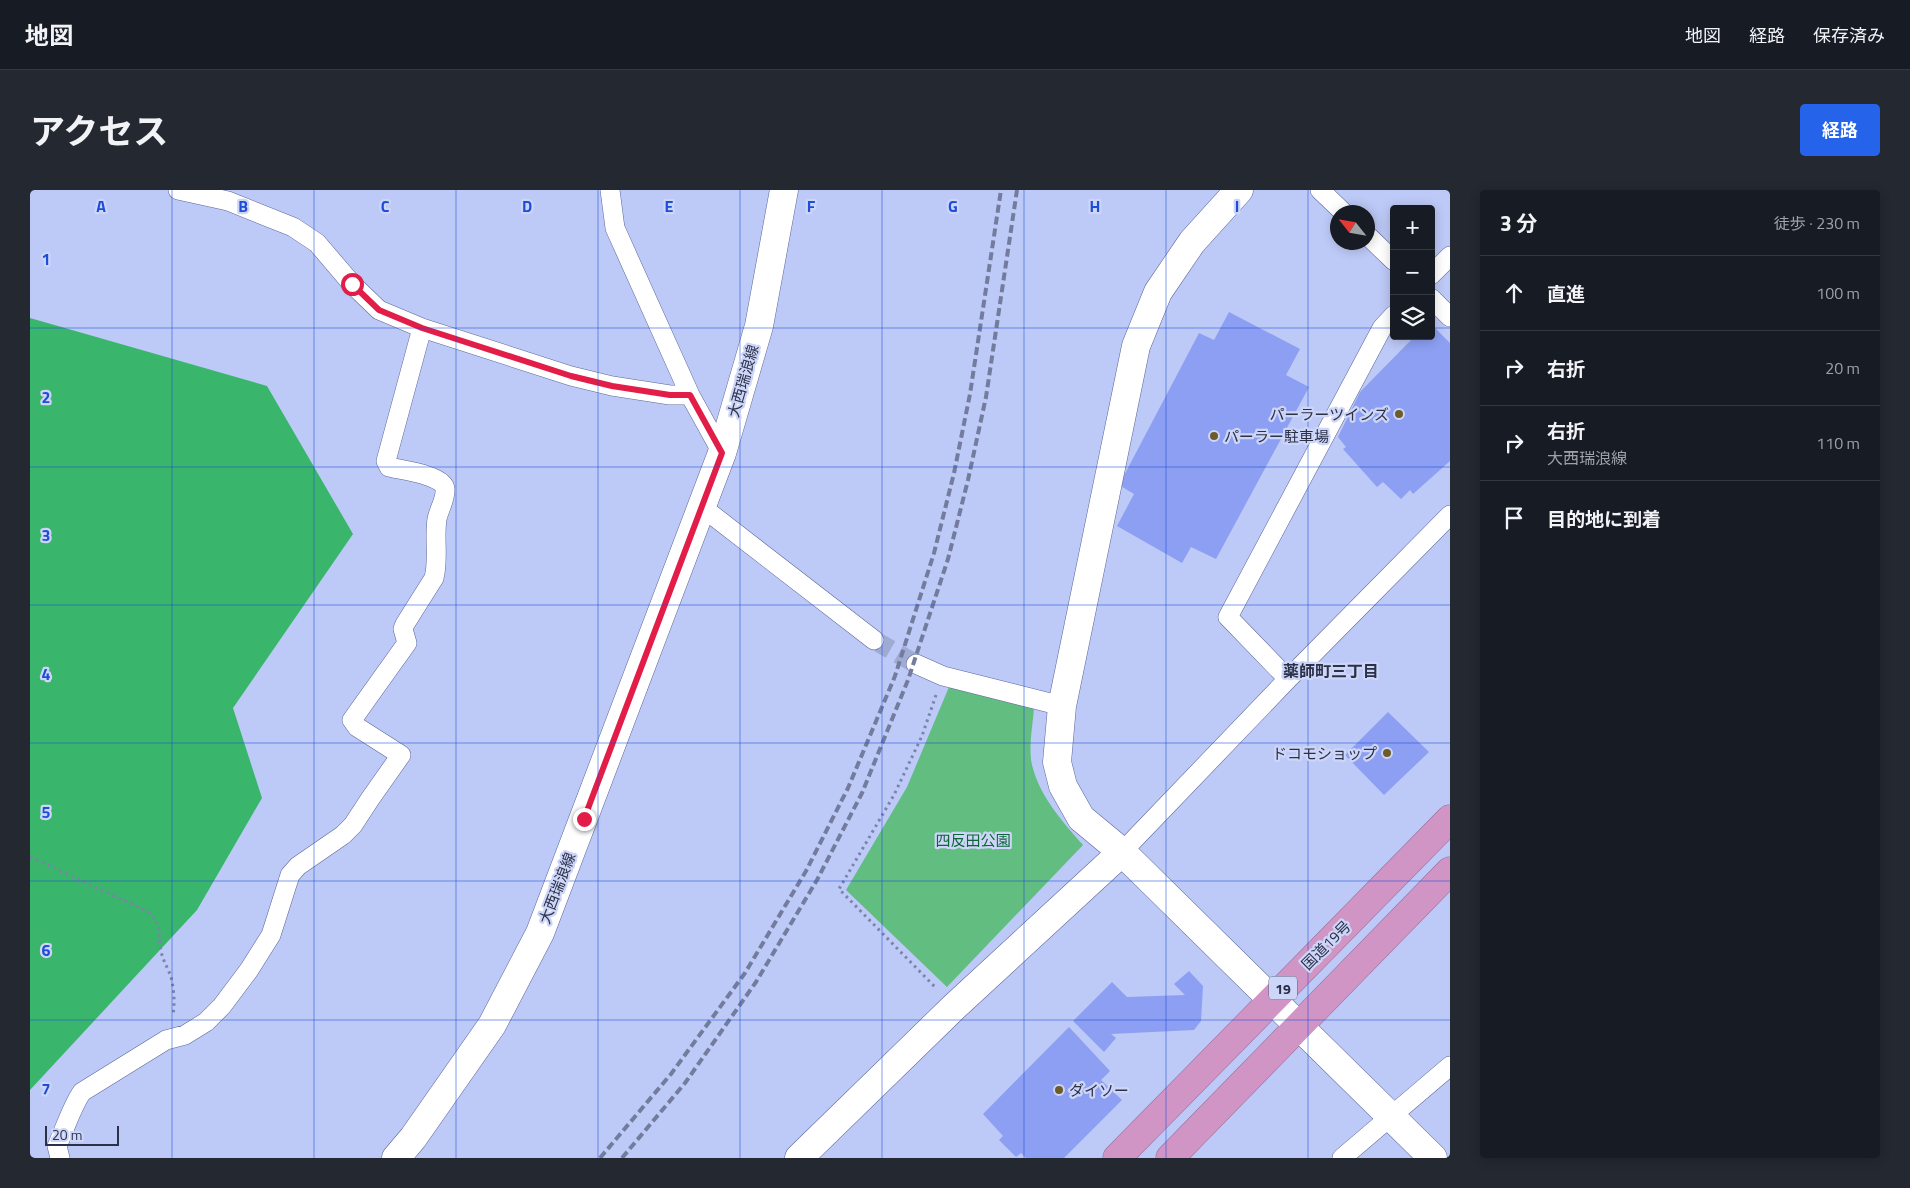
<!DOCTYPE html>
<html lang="ja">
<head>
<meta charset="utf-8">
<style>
	body { margin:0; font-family:"Titillium Web","Noto Sans JP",sans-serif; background:#242831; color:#f1f3f6 }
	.controls { position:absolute; right:15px; top:15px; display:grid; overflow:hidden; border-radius:5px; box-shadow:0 2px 12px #0003 }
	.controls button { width:45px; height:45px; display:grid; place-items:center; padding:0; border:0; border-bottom:1px solid #363941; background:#171b24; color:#f1f3f6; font:25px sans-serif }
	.compass { position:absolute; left:1300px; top:15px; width:45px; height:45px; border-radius:50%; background:#171b24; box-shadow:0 2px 12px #0003; rotate:301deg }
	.scale { position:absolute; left:15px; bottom:12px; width:74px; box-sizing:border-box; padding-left:5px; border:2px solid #2b3147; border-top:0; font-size:14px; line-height:18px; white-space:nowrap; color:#2b3147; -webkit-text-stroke:4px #cdd6f9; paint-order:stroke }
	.stop { position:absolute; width:15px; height:15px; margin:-11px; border:4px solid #e11d48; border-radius:50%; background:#fff }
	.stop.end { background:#e11d48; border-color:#fff; box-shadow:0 1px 5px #0008 }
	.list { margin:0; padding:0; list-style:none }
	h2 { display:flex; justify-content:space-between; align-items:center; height:65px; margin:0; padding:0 20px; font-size:21px }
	h2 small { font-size:16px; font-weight:400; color:#9ea1a6 }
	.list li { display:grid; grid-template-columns:32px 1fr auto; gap:15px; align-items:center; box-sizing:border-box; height:75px; padding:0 20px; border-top:1px solid #363941 }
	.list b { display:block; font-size:19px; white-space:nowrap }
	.list p { margin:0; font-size:16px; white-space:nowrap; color:#9ea1a6 }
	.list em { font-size:16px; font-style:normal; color:#9ea1a6 }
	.icon { flex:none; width:28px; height:28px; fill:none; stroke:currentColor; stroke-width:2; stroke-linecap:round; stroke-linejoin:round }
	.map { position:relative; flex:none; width:1420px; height:968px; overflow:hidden; border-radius:5px }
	header { display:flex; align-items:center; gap:30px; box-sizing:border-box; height:70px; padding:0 25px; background:#171b24; border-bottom:1px solid #363941 }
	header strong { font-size:24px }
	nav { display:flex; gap:28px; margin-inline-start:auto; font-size:18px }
	.intro { display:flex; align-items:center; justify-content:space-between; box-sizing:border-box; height:120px; padding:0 30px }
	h1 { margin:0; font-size:35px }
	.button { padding:12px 22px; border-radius:5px; background:#2563eb; color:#fff; font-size:18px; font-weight:700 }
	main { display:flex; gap:30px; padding:0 30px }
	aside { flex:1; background:#171b24; border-radius:5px; box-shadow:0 2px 12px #0003 }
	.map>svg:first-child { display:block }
</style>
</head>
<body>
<header>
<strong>地図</strong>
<nav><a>地図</a><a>経路</a><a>保存済み</a></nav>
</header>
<div class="intro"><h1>アクセス</h1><a class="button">経路</a></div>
<main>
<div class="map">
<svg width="1420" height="968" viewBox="0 0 1420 968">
	<rect width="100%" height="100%" fill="#bdc9f7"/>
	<path fill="#61bd80" d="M 919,497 L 1004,517 C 1003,535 998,557 1002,575 C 1010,607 1032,631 1053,655 L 917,797 L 816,700 L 877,597 Z"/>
	<path fill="#3ab56c" d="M 0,128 L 237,196 L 323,344 L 203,518 L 232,608 L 167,720 L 0,900 Z"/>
	<path fill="#8d9ff2" d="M 1199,122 L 1270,159 L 1256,185 L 1279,197 L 1186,369 L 1161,357 L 1152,373 L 1087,336 L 1104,304 L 1089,295 L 1169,143 L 1184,150 Z
		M 1401,134 L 1420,153 L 1420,271 L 1383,304 L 1380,300 L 1371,309 L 1353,292 L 1347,297 L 1313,259 L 1316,257 L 1308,247 L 1330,202 L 1385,146 L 1401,146 Z
		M 1358,522 L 1399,562 L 1354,605 L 1315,565 Z
		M 1159,781 L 1173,796 L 1171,831 L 1164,840 L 1081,844 L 1086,848 L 1074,862 L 1043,831 L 1082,792 L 1097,807 L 1155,805 L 1144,794 Z
		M 1039,837 L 1080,881 L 1071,890 L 1092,910 L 1034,968 L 996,968 L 991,963 L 986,967 L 969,950 L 973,946 L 953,924 Z"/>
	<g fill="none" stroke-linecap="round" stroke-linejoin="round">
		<path stroke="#a0abd4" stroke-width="19" stroke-dasharray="19 9" stroke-linecap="butt" d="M 844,450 L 886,474"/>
		<defs>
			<path id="street" d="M 148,0 L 198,11 L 263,37 L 287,53 L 322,94 L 349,120 L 392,138 L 541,186 L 582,196 L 640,205 L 660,205 L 692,263
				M 580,0 L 585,38 L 660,205
				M 1290,0 L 1313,22
				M 1338,46 L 1364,71
				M 1401,85 L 1420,66
				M 1401,108 L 1420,127
				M 672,317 L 844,450
				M 886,474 L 913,486 L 1032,516
				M 1258,489 L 1198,427 L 1352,138 L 1364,125
				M 1092,662 L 1258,489 L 1420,325
				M 30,968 L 27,956 C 35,939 42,916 52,902 L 136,850 L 155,845 L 176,832 L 192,816 L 219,780 L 241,745 L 260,685 L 268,676 L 313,645 L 323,635 L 340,609 L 371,565 L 327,537 L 322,530 L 377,453 L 373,439 L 375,434 L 404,388 C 409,369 404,349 407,329 C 409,319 416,309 415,299 C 414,285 371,280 359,277 L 356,271 L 392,138
				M 1312,968 L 1420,876"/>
			<path id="secondary" d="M 1209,0 L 1162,52 L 1128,102 L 1106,156 L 1032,516 L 1027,572 L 1033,596 L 1051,628 L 1092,662 L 1403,968
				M 366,968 L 383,948 L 462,835 L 510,743 L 692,263 L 729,136 L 754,0
				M 769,968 L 924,817 L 1092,662"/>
			<path id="highway" d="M 1087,968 L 1420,629
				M 1140,968 L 1420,681"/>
		</defs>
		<use href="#street" stroke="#5a6699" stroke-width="20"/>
		<use href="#secondary" stroke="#5a6699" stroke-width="29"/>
		<use href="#highway" stroke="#967199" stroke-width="29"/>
		<path stroke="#7a84a7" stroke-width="3" stroke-dasharray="2.5 4" stroke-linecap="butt" d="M 906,505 L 892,546 L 864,605 L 809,699 L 906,798
			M 0,667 L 119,722 C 134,739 127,742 131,761 C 133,771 138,778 141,787 C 144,799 145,813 143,825"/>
		<use href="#street" stroke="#fff" stroke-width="19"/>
		<use href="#secondary" stroke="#fff" stroke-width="28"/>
		<use href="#highway" stroke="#d094c5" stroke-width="28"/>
		<path stroke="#737c9d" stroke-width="4" stroke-dasharray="8 4" stroke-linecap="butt" d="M 570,968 L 641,884 L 715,783 L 776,681 L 818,598 L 865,486 L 904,363 L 924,283 L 940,204 L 971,0
			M 592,968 L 655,893 L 726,792 L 787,690 L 832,603 L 878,490 L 918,369 L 938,290 L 956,207 L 987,0"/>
	</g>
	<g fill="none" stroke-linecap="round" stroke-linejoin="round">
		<path stroke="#e11d48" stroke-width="6" d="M 322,94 L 349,120 L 392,138 L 541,186 L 582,196 L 640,205 L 660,205 L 692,263 L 554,629"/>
	</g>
	<path fill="none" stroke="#1d4ed8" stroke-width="1" stroke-opacity="0.55" d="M 142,0 L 142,968M 284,0 L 284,968M 426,0 L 426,968M 568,0 L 568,968M 710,0 L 710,968M 852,0 L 852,968M 994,0 L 994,968M 1136,0 L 1136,968M 1278,0 L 1278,968M 0,138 L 1364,138M 1401,138 L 1420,138M 0,277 L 1420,277M 0,415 L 1420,415M 0,553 L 1420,553M 0,691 L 1420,691M 0,830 L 1420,830"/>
	<g fill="#6b5c2a" stroke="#cdd6f9" stroke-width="2">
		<circle cx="1369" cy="224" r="5"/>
		<circle cx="1184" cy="246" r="5"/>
		<circle cx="1357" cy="563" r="5"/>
		<circle cx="1029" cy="900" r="5"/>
	</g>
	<g text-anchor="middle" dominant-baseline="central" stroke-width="4.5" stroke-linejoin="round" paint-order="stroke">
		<rect fill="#cdd6f9" stroke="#5c627c" stroke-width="1" x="1239" y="786.5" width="28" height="23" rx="4"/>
		<g font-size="14" font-weight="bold" fill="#2b3147">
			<text x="1253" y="798">19</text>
		</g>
		<g font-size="15" fill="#2b3147" stroke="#cdd6f9">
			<text transform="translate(713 191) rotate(-74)">大西瑞浪線</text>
			<text transform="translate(527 698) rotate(-69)">大西瑞浪線</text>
			<text transform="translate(1296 755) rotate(-45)">国道19号</text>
		</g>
		<g font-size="15" fill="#2b3147" stroke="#cdd6f9" text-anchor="end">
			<text x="1359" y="224">パーラーツインズ</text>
			<text x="1194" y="246" text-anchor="start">パーラー駐車場</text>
			<text x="1347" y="563">ドコモショップ</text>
			<text x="1039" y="900" text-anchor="start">ダイソー</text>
		</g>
		<g font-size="15" fill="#0d6536" stroke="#cdd6f9">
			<text x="943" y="650">四反田公園</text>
		</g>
		<g font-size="16" font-weight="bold" fill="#2b3147" stroke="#cdd6f9">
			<text x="1301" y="481">薬師町三丁目</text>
		</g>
	</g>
	<g font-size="16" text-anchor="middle" font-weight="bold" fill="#1d4ed8" stroke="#cdd6f9" stroke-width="4.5" stroke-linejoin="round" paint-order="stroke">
		<text x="71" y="22">A</text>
		<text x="213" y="22">B</text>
		<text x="355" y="22">C</text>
		<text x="497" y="22">D</text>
		<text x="639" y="22">E</text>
		<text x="781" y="22">F</text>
		<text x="923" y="22">G</text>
		<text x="1065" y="22">H</text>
		<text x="1207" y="22">I</text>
		<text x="16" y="75">1</text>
		<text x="16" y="213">2</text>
		<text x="16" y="351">3</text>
		<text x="16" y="490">4</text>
		<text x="16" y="628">5</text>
		<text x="16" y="766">6</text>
		<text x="16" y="905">7</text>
	</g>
</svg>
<div class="controls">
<button>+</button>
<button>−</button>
<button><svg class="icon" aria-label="layers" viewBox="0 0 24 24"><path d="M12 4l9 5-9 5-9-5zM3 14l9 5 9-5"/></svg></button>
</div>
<svg class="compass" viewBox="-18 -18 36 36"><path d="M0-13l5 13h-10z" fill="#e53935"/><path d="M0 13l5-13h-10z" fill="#9ea1a6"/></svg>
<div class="scale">20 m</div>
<div class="stop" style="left:322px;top:94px"></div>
<div class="stop end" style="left:554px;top:629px"></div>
</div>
<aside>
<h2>3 分<small>徒歩 · 230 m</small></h2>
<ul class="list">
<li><svg class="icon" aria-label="ahead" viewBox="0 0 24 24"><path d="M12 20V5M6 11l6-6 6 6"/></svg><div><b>直進</b></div><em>100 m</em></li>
<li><svg class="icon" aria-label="right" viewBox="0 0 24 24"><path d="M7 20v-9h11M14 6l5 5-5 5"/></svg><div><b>右折</b></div><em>20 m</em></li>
<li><svg class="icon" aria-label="right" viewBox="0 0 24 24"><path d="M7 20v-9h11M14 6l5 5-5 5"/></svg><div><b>右折</b><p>大西瑞浪線</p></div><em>110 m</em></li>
<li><svg class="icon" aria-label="arrive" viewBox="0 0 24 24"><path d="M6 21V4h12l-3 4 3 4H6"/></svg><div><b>目的地に到着</b></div></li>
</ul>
</aside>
</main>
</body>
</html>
